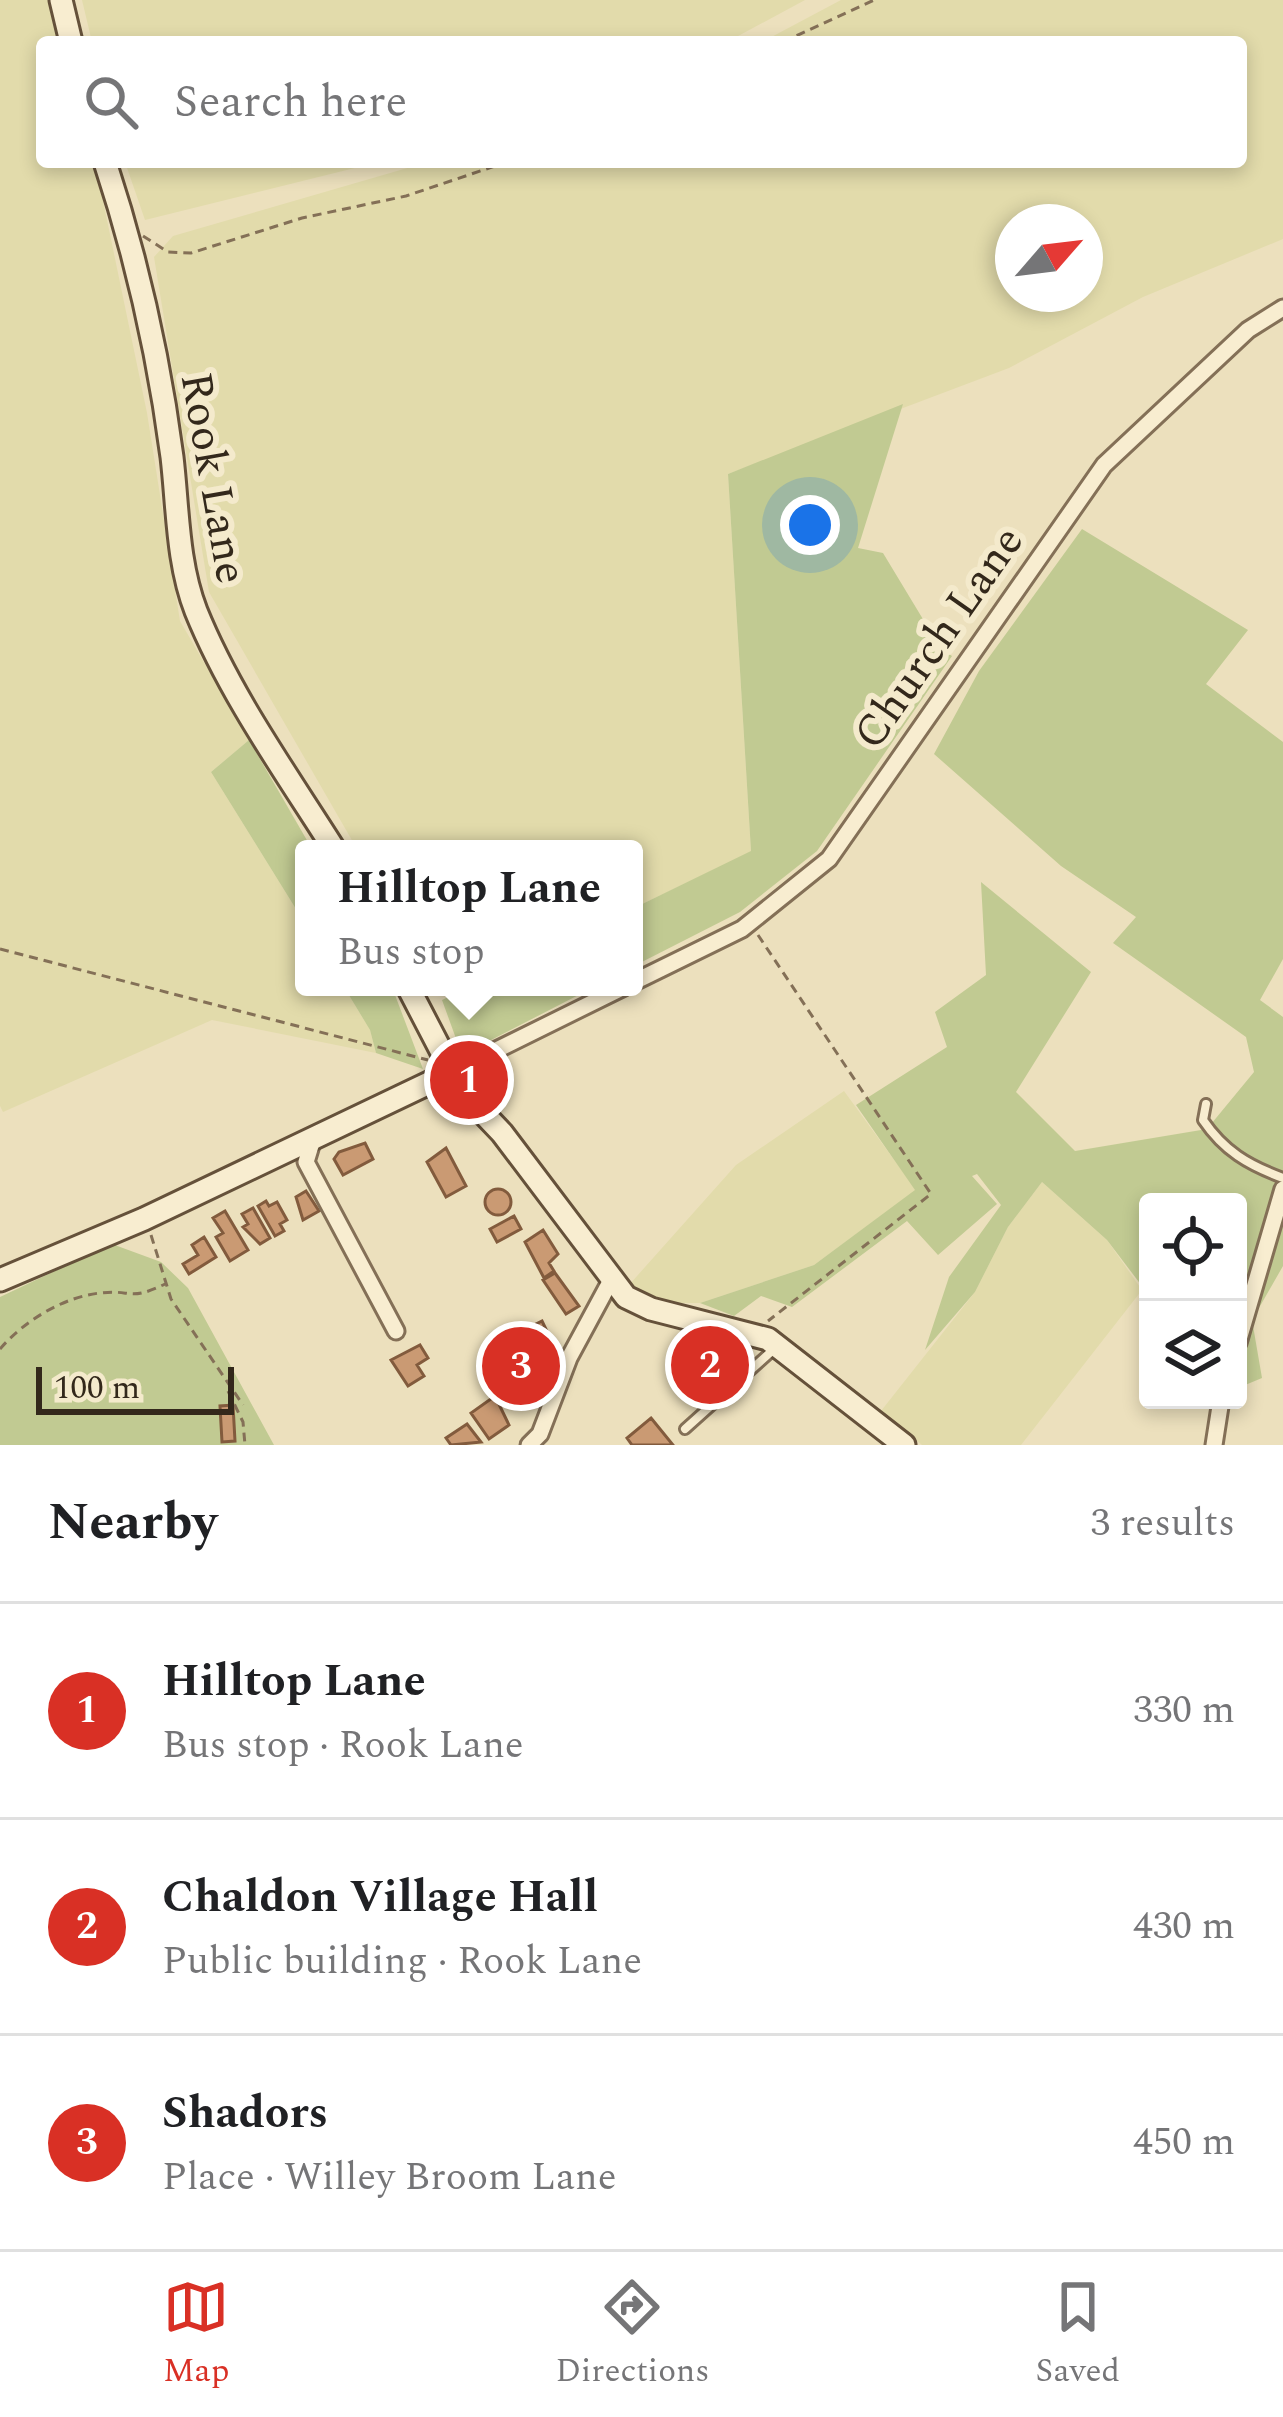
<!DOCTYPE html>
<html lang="en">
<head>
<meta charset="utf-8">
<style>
	body { margin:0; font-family:Spectral,serif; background:#f2f2f2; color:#202124 }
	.controls { position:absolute; right:36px; bottom:36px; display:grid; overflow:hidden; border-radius:12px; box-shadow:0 6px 18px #0003 }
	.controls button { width:108px; height:108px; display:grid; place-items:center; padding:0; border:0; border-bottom:3px solid #e0e0e0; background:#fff; color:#202124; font:60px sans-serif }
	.compass { position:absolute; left:995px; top:204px; width:108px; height:108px; border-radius:50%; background:#fff; box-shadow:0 6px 18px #0003; rotate:62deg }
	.scale { position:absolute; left:36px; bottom:30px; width:198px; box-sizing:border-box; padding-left:12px; border:6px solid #33281b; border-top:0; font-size:33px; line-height:42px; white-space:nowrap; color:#33281b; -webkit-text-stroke:9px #f4eacc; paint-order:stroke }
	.you { position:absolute; left:810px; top:525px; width:42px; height:42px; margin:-30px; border:9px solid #fff; border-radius:50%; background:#1a73e8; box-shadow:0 0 0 18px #1a73e833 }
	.badge { display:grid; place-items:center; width:78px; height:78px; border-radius:50%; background:#d93025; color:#fff; font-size:39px; font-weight:700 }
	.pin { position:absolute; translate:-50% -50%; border:6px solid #fff; box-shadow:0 3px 12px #0006 }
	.popup { position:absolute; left:295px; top:840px; width:348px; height:156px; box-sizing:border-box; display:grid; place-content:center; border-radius:12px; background:#fff; filter:drop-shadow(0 3px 9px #0005); font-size:39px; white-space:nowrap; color:#757577 }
	.popup b { font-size:45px; color:#202124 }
	.popup::after { content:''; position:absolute; left:50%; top:100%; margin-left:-24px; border:24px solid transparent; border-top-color:#fff }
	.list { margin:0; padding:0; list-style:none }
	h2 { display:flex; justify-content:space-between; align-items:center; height:156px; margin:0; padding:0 48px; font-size:51px }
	h2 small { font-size:39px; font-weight:400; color:#757577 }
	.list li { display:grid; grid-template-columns:78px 1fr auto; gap:36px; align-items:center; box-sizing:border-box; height:216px; padding:0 48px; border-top:3px solid #e0e0e0 }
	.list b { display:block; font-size:45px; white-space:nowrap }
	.list p { margin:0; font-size:39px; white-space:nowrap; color:#757577 }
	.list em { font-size:39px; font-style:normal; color:#757577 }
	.icon { flex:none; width:66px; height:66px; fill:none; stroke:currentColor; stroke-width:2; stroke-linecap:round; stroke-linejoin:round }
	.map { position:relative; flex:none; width:1283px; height:1445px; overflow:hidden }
	.search { position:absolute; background:#fff; box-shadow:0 6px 18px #0003; left:36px; right:36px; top:36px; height:132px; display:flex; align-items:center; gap:30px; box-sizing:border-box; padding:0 42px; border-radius:12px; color:#757577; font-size:45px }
	.sheet { height:804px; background:#fff }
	nav { display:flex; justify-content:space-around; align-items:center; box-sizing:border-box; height:168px; border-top:3px solid #e0e0e0; background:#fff; font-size:33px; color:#757577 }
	nav a { display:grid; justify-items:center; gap:6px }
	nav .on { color:#d93025 }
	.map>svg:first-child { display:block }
</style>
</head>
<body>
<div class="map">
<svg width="1283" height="1445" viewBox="0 0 1283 1445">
	<rect width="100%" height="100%" fill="#ece0bd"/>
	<path fill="#e2dbab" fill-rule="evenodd" d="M 0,0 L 48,0 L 57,42 L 42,42 L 42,162 L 95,162 L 147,413 L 180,621 L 249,740 L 211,772 L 304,922 L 304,987 L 344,987 L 370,1030 L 376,1053 L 212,1020 L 3,1112 L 0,1106 Z
		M 82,0 L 805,0 L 727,42 L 92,42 Z
		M 841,0 L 1283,0 L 1283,239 L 1143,297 L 1009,368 L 728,474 L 751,852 L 634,908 L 634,849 L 357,849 L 209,592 L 154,257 L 173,236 L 428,162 L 1241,162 L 1241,42 L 762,42 ZM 1013,222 L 1085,222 L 1085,294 L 1013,294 Z
		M 125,162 L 379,162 L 145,220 Z
		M 844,1091 L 916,1190 L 814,1265 L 700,1303 L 652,1303 L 629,1285 L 736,1165 Z
		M 1042,1182 L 1107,1240 L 1142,1290 L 1021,1445 L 922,1445 L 881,1411 L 975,1292 L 1008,1227 Z"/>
	<path fill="#c1ca92" d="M 903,404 L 858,548 L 883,553 L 941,649 L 952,656 L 817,851 L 740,912 L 634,966 L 634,908 L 751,851 L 728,474 Z
		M 1082,529 L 1248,630 L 1206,684 L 1283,742 L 1283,959 L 1260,1000 L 1283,1017 L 1283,1266 L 1252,1320 L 1262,1378 L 1238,1388 L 1238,1202 L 1148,1202 L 1148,1294 L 1107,1240 L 1042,1182 L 1008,1227 L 975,1292 L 925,1350 L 949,1277 L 1001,1205 L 977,1174 L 972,1176 L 997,1204 L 938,1255 L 907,1221 L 792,1307 L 761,1296 L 734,1316 L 700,1303 L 814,1265 L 915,1190 L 856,1105 L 947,1047 L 935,1012 L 986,975 L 981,882 L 1091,972 L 1016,1092 L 1075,1151 L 1207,1129 L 1254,1072 L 1246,1037 L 1113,943 L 1136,917 L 1061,866 L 934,754 L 979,671 Z
		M 249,740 L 312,849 L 304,849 L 304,922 L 211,772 Z
		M 344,987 L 392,987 L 423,1069 L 376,1053 L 370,1030 Z
		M 469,987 L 594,987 L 462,1055 L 442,1000 Z
		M 112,1244 L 161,1262 L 188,1288 L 274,1445 L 0,1445 L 0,1297 Z"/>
	<path fill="#ca9a73" stroke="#825b3d" stroke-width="3" d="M 365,1143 L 373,1159 L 343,1175 L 334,1159 L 339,1152 Z
		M 446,1148 L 466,1186 L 446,1197 L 427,1162 Z
		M485 1202a13 13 0 1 1 26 0a13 13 0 1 1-26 0Z
		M 306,1191 L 319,1211 L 303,1220 L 296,1197 Z
		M 266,1201 L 269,1206 L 277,1202 L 287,1220 L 280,1224 L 284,1231 L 275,1236 L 258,1206 Z
		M 253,1208 L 270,1238 L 260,1244 L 243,1227 L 248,1224 L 242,1214 Z
		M 225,1211 L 248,1250 L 230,1261 L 216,1237 L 223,1233 L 213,1218 Z
		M 514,1216 L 521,1229 L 497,1242 L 490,1229 Z
		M 543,1230 L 558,1254 L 549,1263 L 554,1271 L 544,1278 L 525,1242 Z
		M 204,1237 L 216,1257 L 189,1274 L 183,1264 L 198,1255 L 192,1245 Z
		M 555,1273 L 579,1306 L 566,1314 L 543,1280 Z
		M 542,1321 L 553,1344 L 543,1351 L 532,1347 L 520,1332 Z
		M 726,1341 L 736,1362 L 698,1390 L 682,1369 L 716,1343 L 719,1347 Z
		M 420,1345 L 428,1358 L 417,1365 L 424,1376 L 408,1386 L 391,1360 Z
		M511 1363a12 12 0 1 1 24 0a12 12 0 1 1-24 0Z
		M 495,1396 L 509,1425 L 489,1439 L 471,1413 Z
		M 233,1405 L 235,1441 L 222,1442 L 220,1406 Z
		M 651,1418 L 673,1445 L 632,1445 L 627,1438 Z
		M 467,1424 L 481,1442 L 451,1445 L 446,1438 Z"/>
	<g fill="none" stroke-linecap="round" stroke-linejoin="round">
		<defs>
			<path id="lane" d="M 1206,1104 L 1203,1120 C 1224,1151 1248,1165 1283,1178
				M 685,1429 L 773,1350"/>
			<path id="street" d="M 634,982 L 742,929 L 829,859 L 1104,465 L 1248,330 L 1283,308
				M 452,1072 L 624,987
				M 313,1139 L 306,1162 L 396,1331
				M 1238,1343 L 1283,1189
				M 529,1445 L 540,1434 L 569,1358 L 610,1282
				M 1214,1445 L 1221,1400"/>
			<path id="secondary" d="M 61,0 L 71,42
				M 105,162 C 136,256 159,358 172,457 C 178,508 177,562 196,611 C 230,695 286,773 334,849
				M 408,987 L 462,1091 L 502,1133 L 626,1297 L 651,1309 L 768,1339 L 904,1445
				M 0,1280 L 144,1219 L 452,1072"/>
		</defs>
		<use href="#lane" stroke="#847057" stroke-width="14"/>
		<use href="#street" stroke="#847057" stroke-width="21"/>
		<use href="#secondary" stroke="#65513a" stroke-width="27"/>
		<path stroke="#847057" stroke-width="3" stroke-dasharray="9 6" stroke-linecap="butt" d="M 783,42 L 874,0
			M 143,236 L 168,252 L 191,253 L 302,218 L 406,196 L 507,162
			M 758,935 L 931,1194 L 768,1321
			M 0,949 L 428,1060
			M 151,1235 L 171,1299 L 243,1405
			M 0,1349 C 24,1321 63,1297 100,1293 C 133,1289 128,1302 165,1284
			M 228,1391 L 243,1422 L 245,1445"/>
		<use href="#lane" stroke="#f8edd0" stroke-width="8"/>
		<use href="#street" stroke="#f8edd0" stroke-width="15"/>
		<use href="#secondary" stroke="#f8edd0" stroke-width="21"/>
	</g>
	<g text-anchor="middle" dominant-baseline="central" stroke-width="12" stroke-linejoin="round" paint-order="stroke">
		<g font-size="45" fill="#33281b" stroke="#f4eacc">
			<text transform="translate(213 478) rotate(80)">Rook Lane</text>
			<text transform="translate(939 638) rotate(-55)">Church Lane</text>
		</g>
	</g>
</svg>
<div class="controls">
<button><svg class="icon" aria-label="locate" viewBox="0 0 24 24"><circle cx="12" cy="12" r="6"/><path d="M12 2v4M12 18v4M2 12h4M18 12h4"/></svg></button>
<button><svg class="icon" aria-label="layers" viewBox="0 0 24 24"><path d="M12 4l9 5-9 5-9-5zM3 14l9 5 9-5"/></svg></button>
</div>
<svg class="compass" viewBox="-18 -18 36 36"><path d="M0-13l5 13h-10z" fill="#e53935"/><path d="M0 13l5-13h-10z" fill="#757577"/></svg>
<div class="scale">100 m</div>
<div class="you"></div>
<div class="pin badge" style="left:469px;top:1080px">1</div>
<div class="popup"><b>Hilltop Lane</b>Bus stop</div>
<div class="pin badge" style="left:710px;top:1365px">2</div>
<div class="pin badge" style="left:521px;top:1366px">3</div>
<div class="search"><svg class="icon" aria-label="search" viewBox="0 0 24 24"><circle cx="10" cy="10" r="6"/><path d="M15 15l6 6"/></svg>Search here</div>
</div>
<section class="sheet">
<h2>Nearby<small>3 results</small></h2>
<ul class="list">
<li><span class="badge">1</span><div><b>Hilltop Lane</b><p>Bus stop · Rook Lane</p></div><em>330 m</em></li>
<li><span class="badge">2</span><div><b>Chaldon Village Hall</b><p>Public building · Rook Lane</p></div><em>430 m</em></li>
<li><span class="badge">3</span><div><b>Shadors</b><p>Place · Willey Broom Lane</p></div><em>450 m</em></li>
</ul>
</section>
<nav>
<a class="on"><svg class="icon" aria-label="map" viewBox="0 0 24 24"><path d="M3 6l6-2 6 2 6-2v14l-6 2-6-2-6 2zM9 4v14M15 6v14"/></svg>Map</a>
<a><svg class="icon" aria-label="directions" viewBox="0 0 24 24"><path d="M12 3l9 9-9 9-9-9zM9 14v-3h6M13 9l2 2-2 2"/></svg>Directions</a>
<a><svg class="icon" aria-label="saved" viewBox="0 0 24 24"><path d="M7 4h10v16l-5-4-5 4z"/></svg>Saved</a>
</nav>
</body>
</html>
